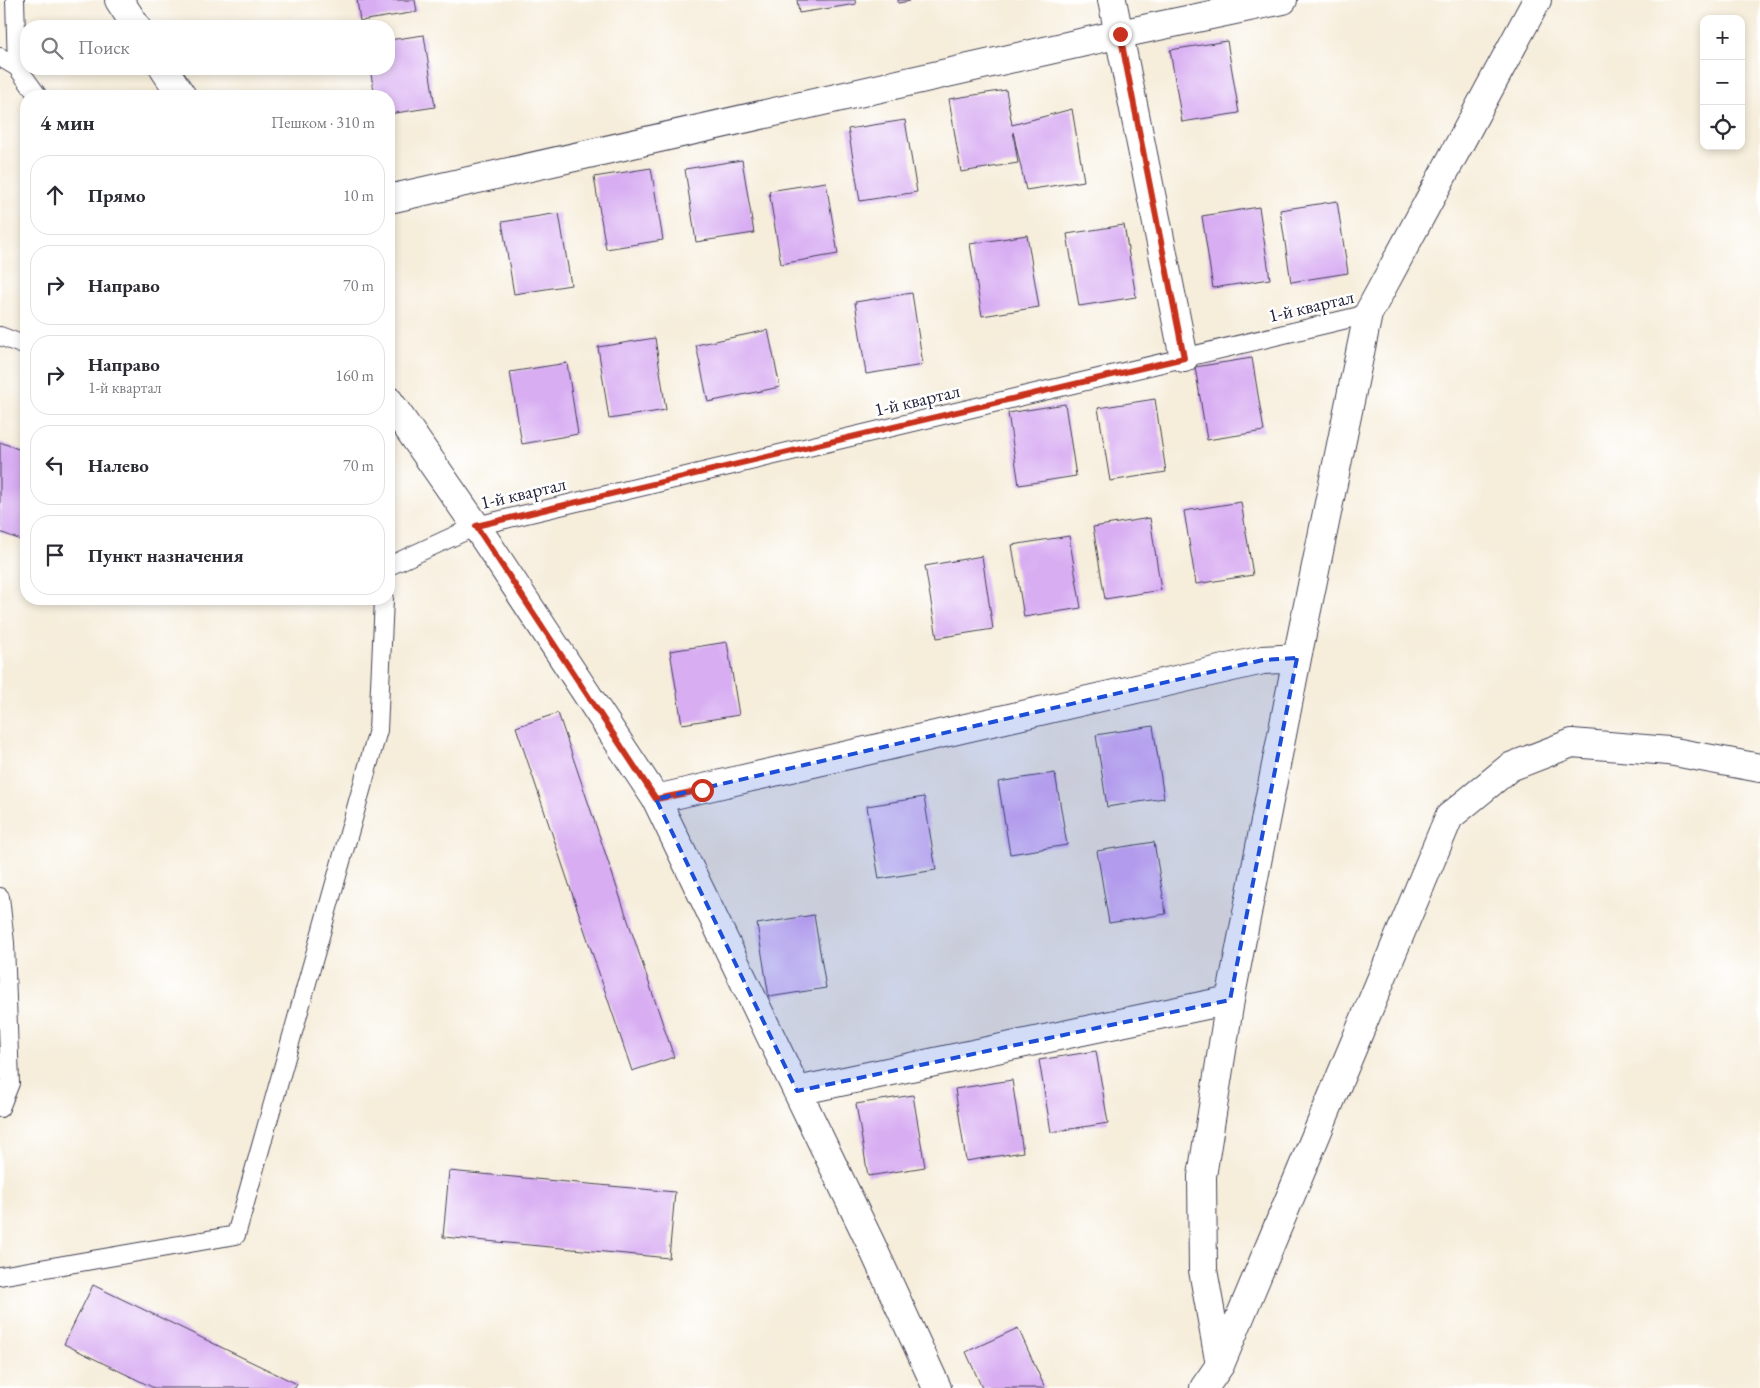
<!DOCTYPE html>
<html lang="ru">
<head>
<meta charset="utf-8">
<style>
	body { margin:0; font-family:"EB Garamond",serif; background:#f7f7f7; color:#2b2b33 }
	.controls { position:absolute; right:15px; top:15px; display:grid; overflow:hidden; border-radius:10px; box-shadow:0 2px 8px #0003 }
	.controls button { width:45px; height:45px; display:grid; place-items:center; padding:0; border:0; border-bottom:1px solid #e1e1e2; background:#fff; color:#2b2b33; font:25px sans-serif }
	.stop { position:absolute; width:15px; height:15px; margin:-11px; border:4px solid #c8321e; border-radius:50%; background:#fff }
	.stop.end { background:#c8321e; border-color:#fff; box-shadow:0 1px 5px #0008 }
	.list { margin:0; padding:0; list-style:none }
	h2 { display:flex; justify-content:space-between; align-items:center; height:65px; margin:0; padding:0 20px; font-size:21px }
	h2 small { font-size:16px; font-weight:400; color:#7c7c81 }
	.list li { display:grid; grid-template-columns:32px 1fr auto; gap:15px; align-items:center; box-sizing:border-box; height:80px; margin:0 10px 10px; padding:0 10px; border:1px solid #e1e1e2; border-radius:20px }
	.list b { display:block; font-size:19px; white-space:nowrap }
	.list p { margin:0; font-size:16px; white-space:nowrap; color:#7c7c81 }
	.list em { font-size:16px; font-style:normal; color:#7c7c81 }
	.icon { flex:none; width:28px; height:28px; fill:none; stroke:currentColor; stroke-width:2; stroke-linecap:round; stroke-linejoin:round }
	.map { position:relative; flex:none; width:1760px; height:1388px; overflow:hidden }
	.search { position:absolute; background:#fff; box-shadow:0 2px 8px #0003; left:20px; top:20px; width:375px; height:55px; display:flex; align-items:center; gap:12px; box-sizing:border-box; padding:0 18px; border-radius:20px; color:#7c7c81; font-size:19px }
	.panel { position:absolute; background:#fff; box-shadow:0 2px 8px #0003; left:20px; top:90px; width:375px; height:515px; border-radius:20px }
	.map>svg:first-child { display:block }
</style>
</head>
<body>
<div class="map">
<svg width="1760" height="1388" viewBox="0 0 1760 1388">
	<rect width="100%" height="100%" fill="#fff"/>
	<filter id="ink" filterUnits="userSpaceOnUse"><feTurbulence type="fractalNoise" baseFrequency=".02" numOctaves="2"/><feDisplacementMap in="SourceGraphic" scale="10" xChannelSelector="R" yChannelSelector="G"/><feConvolveMatrix kernelMatrix="1 2 1 2 8 2 1 2 1" color-interpolation-filters="sRGB"/></filter>
	<filter id="wash" filterUnits="userSpaceOnUse"><feTurbulence type="fractalNoise" baseFrequency=".0096" numOctaves="4" result="noise"/><feDisplacementMap in="SourceGraphic" scale="20" xChannelSelector="R" yChannelSelector="G"/><feGaussianBlur stdDeviation="1.12" result="paint"/><feColorMatrix in="noise" values="0 0 0 0 0 0 0 0 0 0 0 0 0 0 0 0 0 1.4 0 .05"/><feComposite in="paint" operator="in"/></filter>
	<g filter="url(#wash)">
		<rect width="100%" height="100%" fill="#f6edda"/>
		<g id="blocks">
			<path fill="#d8adf2" d="M 357,0 L 415,0 L 417,12 L 360,21 Z
				M 797,0 L 855,0 L 856,4 L 799,13 Z
				M 898,0 L 909,0 L 910,1 L 898,3 Z
				M 424,35 L 435,107 L 389,114 L 389,96 L 375,96 L 370,69 L 389,69 L 389,40 Z
				M 1227,41 L 1239,113 L 1182,122 L 1170,50 Z
				M 1006,90 L 1012,125 L 1072,109 L 1084,181 L 1026,190 L 1013,132 L 1018,163 L 961,172 L 949,99 Z
				M 905,120 L 917,192 L 860,201 L 848,129 Z
				M 742,160 L 754,233 L 696,242 L 685,169 Z
				M 651,168 L 663,240 L 606,249 L 594,177 Z
				M 826,182 L 838,254 L 781,264 L 769,191 Z
				M 1337,201 L 1348,273 L 1291,282 L 1280,210 Z
				M 1259,207 L 1270,279 L 1213,288 L 1202,216 Z
				M 559,213 L 571,285 L 514,294 L 502,222 Z
				M 1124,225 L 1136,297 L 1079,306 L 1067,234 Z
				M 1027,235 L 1039,307 L 982,316 L 970,244 Z
				M 912,293 L 923,365 L 866,374 L 855,302 Z
				M 768,330 L 780,387 L 708,402 L 696,345 Z
				M 655,338 L 666,410 L 609,419 L 598,347 Z
				M 1252,358 L 1264,431 L 1207,440 L 1195,367 Z
				M 567,363 L 578,434 L 522,444 L 510,372 Z
				M 1155,399 L 1166,472 L 1110,481 L 1098,408 Z
				M 1065,404 L 1076,476 L 1019,485 L 1008,413 Z
				M 0,442 L 26,452 L 26,542 L 0,532 Z
				M 1241,502 L 1253,575 L 1196,584 L 1184,511 Z
				M 1150,518 L 1161,590 L 1105,599 L 1093,527 Z
				M 1069,536 L 1081,608 L 1024,617 L 1012,545 Z
				M 982,556 L 993,629 L 937,638 L 925,566 Z
				M 727,642 L 739,715 L 682,724 L 670,651 Z
				M 558,713 L 674,1057 L 632,1071 L 516,727 Z
				M 1153,726 L 1164,798 L 1107,807 L 1096,735 Z
				M 1055,773 L 1067,845 L 1010,854 L 998,782 Z
				M 924,797 L 936,870 L 879,879 L 867,806 Z
				M 1154,842 L 1166,914 L 1109,923 L 1097,851 Z
				M 814,915 L 826,988 L 769,997 L 757,924 Z
				M 1096,1051 L 1108,1123 L 1051,1132 L 1039,1060 Z
				M 1012,1080 L 1023,1152 L 966,1161 L 955,1089 Z
				M 913,1095 L 925,1167 L 868,1176 L 856,1104 Z
				M 449,1171 L 675,1192 L 669,1258 L 443,1237 Z
				M 93,1285 L 297,1384 L 295,1388 L 154,1388 L 64,1344 Z
				M 1018,1328 L 1045,1388 L 982,1388 L 966,1352 Z"/>
		</g>
	</g>
	<g filter="url(#ink)">
		<use href="#blocks" fill-opacity="0" stroke="#424053" stroke-width="1"/>
		<g fill="none" stroke-linecap="round" stroke-linejoin="round">
			<defs>
				<path id="service" d="M 15,0 L 17,67
					M 0,57 L 17,67 L 38,96
					M 0,336 L 26,346
					M 389,566 L 476,526 L 1368,314
					M 0,897 L 5,943
					M 0,936 L 5,943 L 10,1083 L 0,1108
					M 0,1276 L 236,1235 L 378,730 L 384,599"/>
				<path id="minor" d="M 119,0 L 136,26
					M 1112,0 L 1184,358
					M 164,69 L 182,96
					M 389,199 L 1120,34 L 1283,0
					M 389,401 L 476,526 L 656,799 L 1263,660 L 1297,658 L 1368,314 L 1537,0
					M 656,799 L 870,1242 L 937,1388
					M 797,1091 L 1230,1000
					M 1220,1365 L 1203,1270 L 1202,1176 L 1230,1000 L 1297,658
					M 1204,1388 L 1220,1365 L 1449,817 L 1510,767 L 1572,743 L 1669,751 L 1760,768"/>
			</defs>
			<use href="#service" stroke="#424053" stroke-width="20"/>
			<use href="#minor" stroke="#424053" stroke-width="30"/>
			<use href="#service" stroke="#fff" stroke-width="18"/>
			<use href="#minor" stroke="#fff" stroke-width="28"/>
		</g>
	</g>
	<g fill="none" stroke-linecap="round" stroke-linejoin="round" filter="url(#ink)">
		<path stroke="#c8321e" stroke-width="6" d="M 702,790 L 656,799 L 476,526 L 1184,358 L 1120,34"/>
	</g>
	<path fill="#1d4ed8" fill-opacity="0.2" stroke="#1d4ed8" stroke-width="4" stroke-dasharray="10 6" stroke-linejoin="round" d="M 1297,658 L 1230,1000 L 797,1091 L 656,799 L 1263,660 Z"/>
	<g text-anchor="middle" dominant-baseline="central" stroke-width="5" stroke-linejoin="round" paint-order="stroke">
		<g font-size="19" fill="#22223b" stroke="#fff">
			<text transform="translate(1311 306) rotate(-13)">1-й квартал</text>
			<text transform="translate(917 400) rotate(-13)">1-й квартал</text>
			<text transform="translate(523 493) rotate(-13)">1-й квартал</text>
		</g>
	</g>
</svg>
<div class="controls">
<button>+</button>
<button>−</button>
<button><svg class="icon" aria-label="locate" viewBox="0 0 24 24"><circle cx="12" cy="12" r="6"/><path d="M12 2v4M12 18v4M2 12h4M18 12h4"/></svg></button>
</div>
<div class="stop" style="left:702px;top:790px"></div>
<div class="stop end" style="left:1120px;top:34px"></div>
<div class="search"><svg class="icon" aria-label="search" viewBox="0 0 24 24"><circle cx="10" cy="10" r="6"/><path d="M15 15l6 6"/></svg>Поиск</div>
<section class="panel">
<h2>4 мин<small>Пешком · 310 m</small></h2>
<ul class="list">
<li><svg class="icon" aria-label="ahead" viewBox="0 0 24 24"><path d="M12 20V5M6 11l6-6 6 6"/></svg><div><b>Прямо</b></div><em>10 m</em></li>
<li><svg class="icon" aria-label="right" viewBox="0 0 24 24"><path d="M7 20v-9h11M14 6l5 5-5 5"/></svg><div><b>Направо</b></div><em>70 m</em></li>
<li><svg class="icon" aria-label="right" viewBox="0 0 24 24"><path d="M7 20v-9h11M14 6l5 5-5 5"/></svg><div><b>Направо</b><p>1-й квартал</p></div><em>160 m</em></li>
<li><svg class="icon" aria-label="left" viewBox="0 0 24 24"><path d="M17 20v-9H6M10 6l-5 5 5 5"/></svg><div><b>Налево</b></div><em>70 m</em></li>
<li><svg class="icon" aria-label="arrive" viewBox="0 0 24 24"><path d="M6 21V4h12l-3 4 3 4H6"/></svg><div><b>Пункт назначения</b></div></li>
</ul>
</section>
</div>
</body>
</html>
